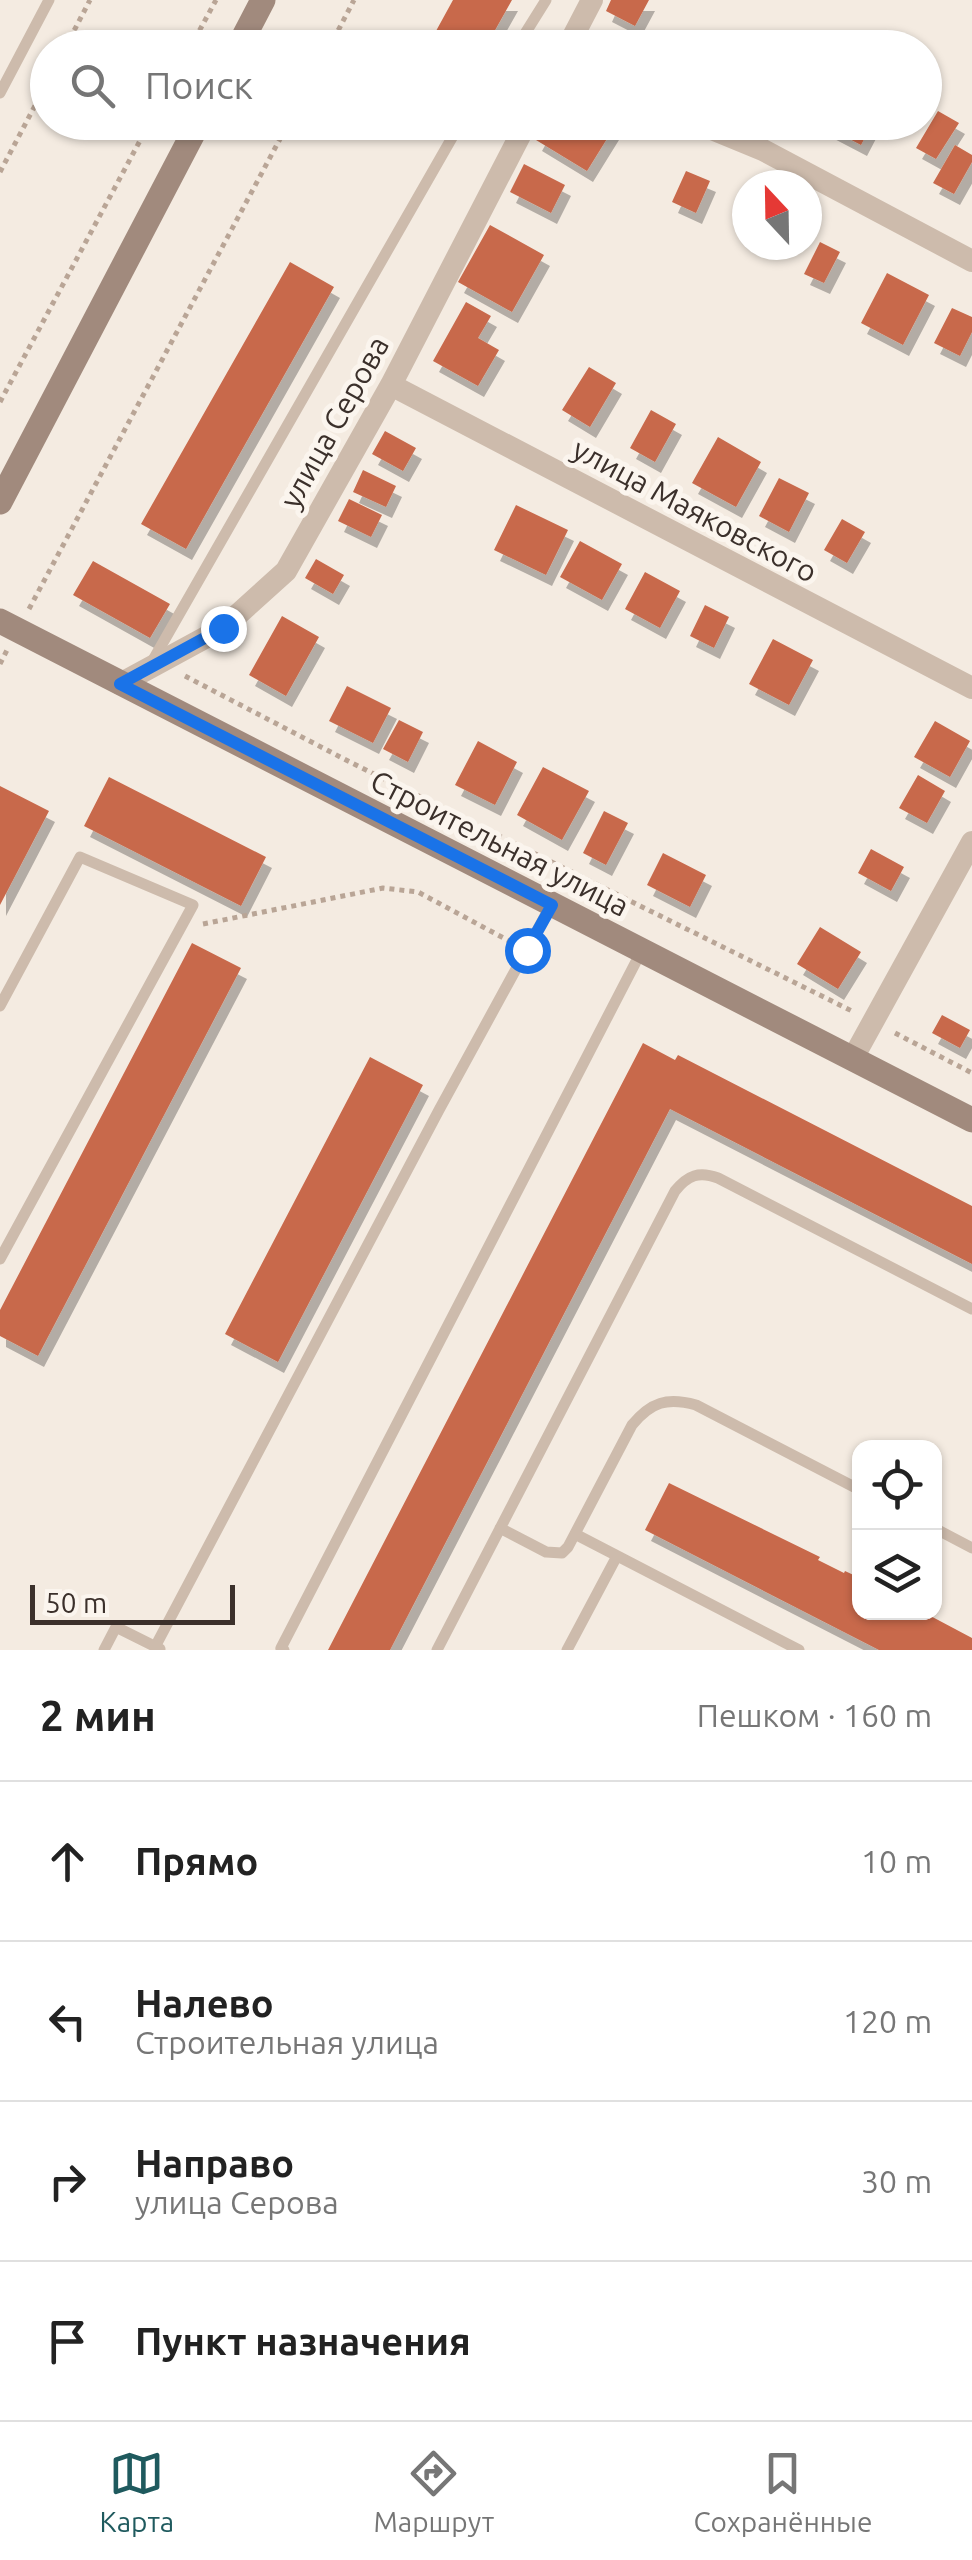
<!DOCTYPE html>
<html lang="ru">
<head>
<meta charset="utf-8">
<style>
	body { margin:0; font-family:Ubuntu,sans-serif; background:#f2f2f2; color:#222 }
	.controls { position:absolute; right:30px; bottom:30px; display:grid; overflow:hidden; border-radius:20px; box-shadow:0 2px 8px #0004 }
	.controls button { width:90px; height:90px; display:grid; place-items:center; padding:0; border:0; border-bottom:2px solid #e0e0e0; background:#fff; color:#222; font:50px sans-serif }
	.compass { position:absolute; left:732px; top:170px; width:90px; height:90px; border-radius:50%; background:#fff; box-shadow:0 2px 8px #0004; rotate:338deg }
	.scale { position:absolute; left:30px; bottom:25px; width:205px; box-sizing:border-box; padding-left:10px; border:5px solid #3b302b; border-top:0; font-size:28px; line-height:35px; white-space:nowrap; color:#3b302b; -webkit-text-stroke:8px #fbf5ee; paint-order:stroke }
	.stop { position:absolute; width:30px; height:30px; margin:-22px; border:8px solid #1a73e8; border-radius:50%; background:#fff }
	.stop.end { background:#1a73e8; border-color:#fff; box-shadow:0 2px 10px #0008 }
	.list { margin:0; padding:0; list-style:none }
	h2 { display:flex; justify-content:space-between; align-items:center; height:130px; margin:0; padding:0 40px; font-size:42px }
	h2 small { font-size:32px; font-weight:400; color:#767676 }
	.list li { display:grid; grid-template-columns:65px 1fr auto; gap:30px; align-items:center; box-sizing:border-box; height:160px; padding:0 40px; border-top:2px solid #e0e0e0 }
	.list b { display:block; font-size:38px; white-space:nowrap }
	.list p { margin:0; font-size:32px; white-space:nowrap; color:#767676 }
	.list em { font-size:32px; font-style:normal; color:#767676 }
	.icon { flex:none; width:55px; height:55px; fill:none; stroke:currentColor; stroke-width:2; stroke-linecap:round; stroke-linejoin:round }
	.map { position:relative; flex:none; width:972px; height:1650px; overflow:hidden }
	.search { position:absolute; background:#fff; box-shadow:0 2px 8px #0004; left:30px; right:30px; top:30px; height:110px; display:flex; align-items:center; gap:25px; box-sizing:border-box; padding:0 35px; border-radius:55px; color:#767676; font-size:38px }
	.sheet { height:770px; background:#fff }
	nav { display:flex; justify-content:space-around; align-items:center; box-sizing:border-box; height:140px; border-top:2px solid #e0e0e0; background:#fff; font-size:28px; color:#767676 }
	nav a { display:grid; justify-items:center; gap:5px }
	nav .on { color:#1f5a5e }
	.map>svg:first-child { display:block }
</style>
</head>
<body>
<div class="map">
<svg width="972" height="1650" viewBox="0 0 972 1650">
	<defs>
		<filter id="shadow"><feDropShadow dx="6" dy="11" stdDeviation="0" flood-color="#0004"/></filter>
	</defs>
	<rect width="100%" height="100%" fill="#f4ebe1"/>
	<path fill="#c8694b" filter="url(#shadow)" d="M 453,0 L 512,0 L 485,48 L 466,48 L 436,31 Z
		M 611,0 L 649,0 L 635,26 L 606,11 Z
		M 938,111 L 959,123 L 936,159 L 916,148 Z
		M 546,122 L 601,122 L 613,129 L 587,171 L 536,140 Z
		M 817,122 L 873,122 L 861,145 Z
		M 955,145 L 972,155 L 972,162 L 954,194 L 933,183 Z
		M 524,164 L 565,185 L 551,213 L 510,192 Z
		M 686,171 L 710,181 L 696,213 L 672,202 Z
		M 490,225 L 544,255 L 512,312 L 458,282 Z
		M 820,242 L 840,252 L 824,283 L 804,274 Z
		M 290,262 L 334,287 L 186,549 L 141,524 Z
		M 887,273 L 929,295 L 903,345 L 861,323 Z
		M 466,302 L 491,316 L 478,338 L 499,350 L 478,386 L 433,361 Z
		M 952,308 L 972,317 L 972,332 L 960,356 L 934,343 Z
		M 589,367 L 616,383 L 590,427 L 562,410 Z
		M 651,410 L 676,424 L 655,462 L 630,448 Z
		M 385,431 L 416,448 L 403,471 L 372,454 Z
		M 718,437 L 761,462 L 736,507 L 692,483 Z
		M 363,470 L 396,486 L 386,507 L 353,492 Z
		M 779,478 L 809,493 L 789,532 L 759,516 Z
		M 349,499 L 382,515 L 371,537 L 338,521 Z
		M 516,505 L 568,530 L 546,575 L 494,550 Z
		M 842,519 L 865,532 L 847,563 L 824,550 Z
		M 580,541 L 622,564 L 602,600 L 560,577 Z
		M 316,559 L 344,575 L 333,594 L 305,578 Z
		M 93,561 L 170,604 L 150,638 L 73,595 Z
		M 645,572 L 680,591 L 660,628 L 625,609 Z
		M 705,605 L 729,617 L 714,648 L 690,636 Z
		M 282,616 L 319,637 L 286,696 L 249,675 Z
		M 773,639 L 813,660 L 789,705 L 749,684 Z
		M 347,686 L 391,708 L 373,743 L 329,721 Z
		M 399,720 L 423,732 L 408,762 L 383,749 Z
		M 935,721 L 970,741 L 950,777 L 914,757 Z
		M 478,741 L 517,762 L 495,805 L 455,785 Z
		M 543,767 L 589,791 L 562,840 L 517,815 Z
		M 918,775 L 945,791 L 927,823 L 899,808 Z
		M 109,777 L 266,857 L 241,906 L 84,826 Z
		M 0,786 L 49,811 L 0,905 Z
		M 604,811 L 628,823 L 606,865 L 583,853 Z
		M 871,849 L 904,867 L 891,891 L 858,873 Z
		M 663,853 L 706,875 L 690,907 L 647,885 Z
		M 820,927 L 861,952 L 838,989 L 797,964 Z
		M 192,943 L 241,968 L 38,1356 L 0,1336 L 0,1310 Z
		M 942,1015 L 970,1030 L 960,1048 L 932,1033 Z
		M 643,1043 L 675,1060 L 678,1055 L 972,1206 L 972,1264 L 670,1109 L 390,1650 L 328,1650 Z
		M 370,1057 L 423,1085 L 278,1362 L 225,1334 Z
		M 669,1483 L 820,1557 L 818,1560 L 844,1573 L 845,1571 L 860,1578 L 860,1612 L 923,1612 L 972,1638 L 972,1650 L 879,1650 L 645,1530 Z"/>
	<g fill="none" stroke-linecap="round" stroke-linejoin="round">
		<path stroke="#b9a596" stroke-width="5" stroke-dasharray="5 5" stroke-linecap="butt" d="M 65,48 L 90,0
			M 190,48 L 216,0
			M 329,48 L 354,0
			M 0,172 L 48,81
			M 0,402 L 150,122
			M 29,609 L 289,122
			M 0,664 L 7,650
			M 185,676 L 348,761 L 854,1012
			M 203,924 L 383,888 L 418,892 L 511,942
			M 895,1033 L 972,1073"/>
		<path stroke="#cdbbac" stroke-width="11" d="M 516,48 L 546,0
			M 0,93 L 49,0
			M 153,660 L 461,122
			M 0,1006 L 80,857 L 193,905 L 0,1259
			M 500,1528 L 546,1552 L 562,1553 L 568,1547 L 632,1425 C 651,1402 667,1397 696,1405 L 860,1490
			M 934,1528 L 972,1548
			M 575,1534 L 799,1650
			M 155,1647 L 439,1110 L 551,905
			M 104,1650 L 116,1627 L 160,1649
			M 284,1650 L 281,1648 L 641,952
			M 437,1650 L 675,1191 C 688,1175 699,1171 718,1178 L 972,1309
			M 567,1650 L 617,1556"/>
		<path stroke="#cdbbac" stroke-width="22" d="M 567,48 L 592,0
			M 695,122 L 763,150 L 972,261
			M 391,385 L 972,688
			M 120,684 L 223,628 L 286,571 L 391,385 L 527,122
			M 853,1058 L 972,842"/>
		<path stroke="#a18a7d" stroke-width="25" d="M 238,48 L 263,0
			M 0,502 L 199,122
			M 0,621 L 972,1120"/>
	</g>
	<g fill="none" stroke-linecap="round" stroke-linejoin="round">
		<path stroke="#1a73e8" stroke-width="12" d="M 223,628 L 120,684 L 552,905 L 527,950"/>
	</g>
	<g text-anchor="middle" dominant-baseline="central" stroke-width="10" stroke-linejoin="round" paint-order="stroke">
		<g font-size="30" fill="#3b302b" stroke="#fbf5ee">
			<text transform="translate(334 422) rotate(-61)">улица Серова</text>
			<text transform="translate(695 510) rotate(28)">улица Маяковского</text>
			<text transform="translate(500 843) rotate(27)">Строительная улица</text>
		</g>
	</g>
</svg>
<div class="controls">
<button><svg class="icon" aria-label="locate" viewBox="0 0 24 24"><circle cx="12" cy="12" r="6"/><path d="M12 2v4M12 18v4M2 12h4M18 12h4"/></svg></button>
<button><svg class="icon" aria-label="layers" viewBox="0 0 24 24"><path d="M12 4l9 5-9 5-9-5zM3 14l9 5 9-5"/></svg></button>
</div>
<svg class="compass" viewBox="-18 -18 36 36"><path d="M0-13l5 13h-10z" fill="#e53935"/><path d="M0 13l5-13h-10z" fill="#767676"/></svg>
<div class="scale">50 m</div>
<div class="stop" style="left:527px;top:950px"></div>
<div class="stop end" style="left:223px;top:628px"></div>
<div class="search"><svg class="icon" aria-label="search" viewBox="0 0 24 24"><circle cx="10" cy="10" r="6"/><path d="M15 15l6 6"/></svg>Поиск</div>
</div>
<section class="sheet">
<h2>2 мин<small>Пешком · 160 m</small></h2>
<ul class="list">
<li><svg class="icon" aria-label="ahead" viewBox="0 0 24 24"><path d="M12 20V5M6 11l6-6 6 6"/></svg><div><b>Прямо</b></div><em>10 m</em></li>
<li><svg class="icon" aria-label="left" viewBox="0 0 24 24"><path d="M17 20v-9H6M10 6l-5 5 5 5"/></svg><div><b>Налево</b><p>Строительная улица</p></div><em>120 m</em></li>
<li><svg class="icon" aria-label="right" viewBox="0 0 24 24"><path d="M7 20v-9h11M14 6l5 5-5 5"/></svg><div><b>Направо</b><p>улица Серова</p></div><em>30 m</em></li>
<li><svg class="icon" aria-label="arrive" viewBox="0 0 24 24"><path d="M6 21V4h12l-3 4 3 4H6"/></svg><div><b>Пункт назначения</b></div></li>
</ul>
</section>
<nav>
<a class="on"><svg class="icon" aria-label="map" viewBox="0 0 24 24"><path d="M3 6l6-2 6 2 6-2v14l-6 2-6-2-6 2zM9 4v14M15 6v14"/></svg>Карта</a>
<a><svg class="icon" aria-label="directions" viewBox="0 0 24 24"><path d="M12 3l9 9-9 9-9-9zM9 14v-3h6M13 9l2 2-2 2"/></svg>Маршрут</a>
<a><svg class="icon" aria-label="saved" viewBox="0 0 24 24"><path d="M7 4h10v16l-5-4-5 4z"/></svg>Сохранённые</a>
</nav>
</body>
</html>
